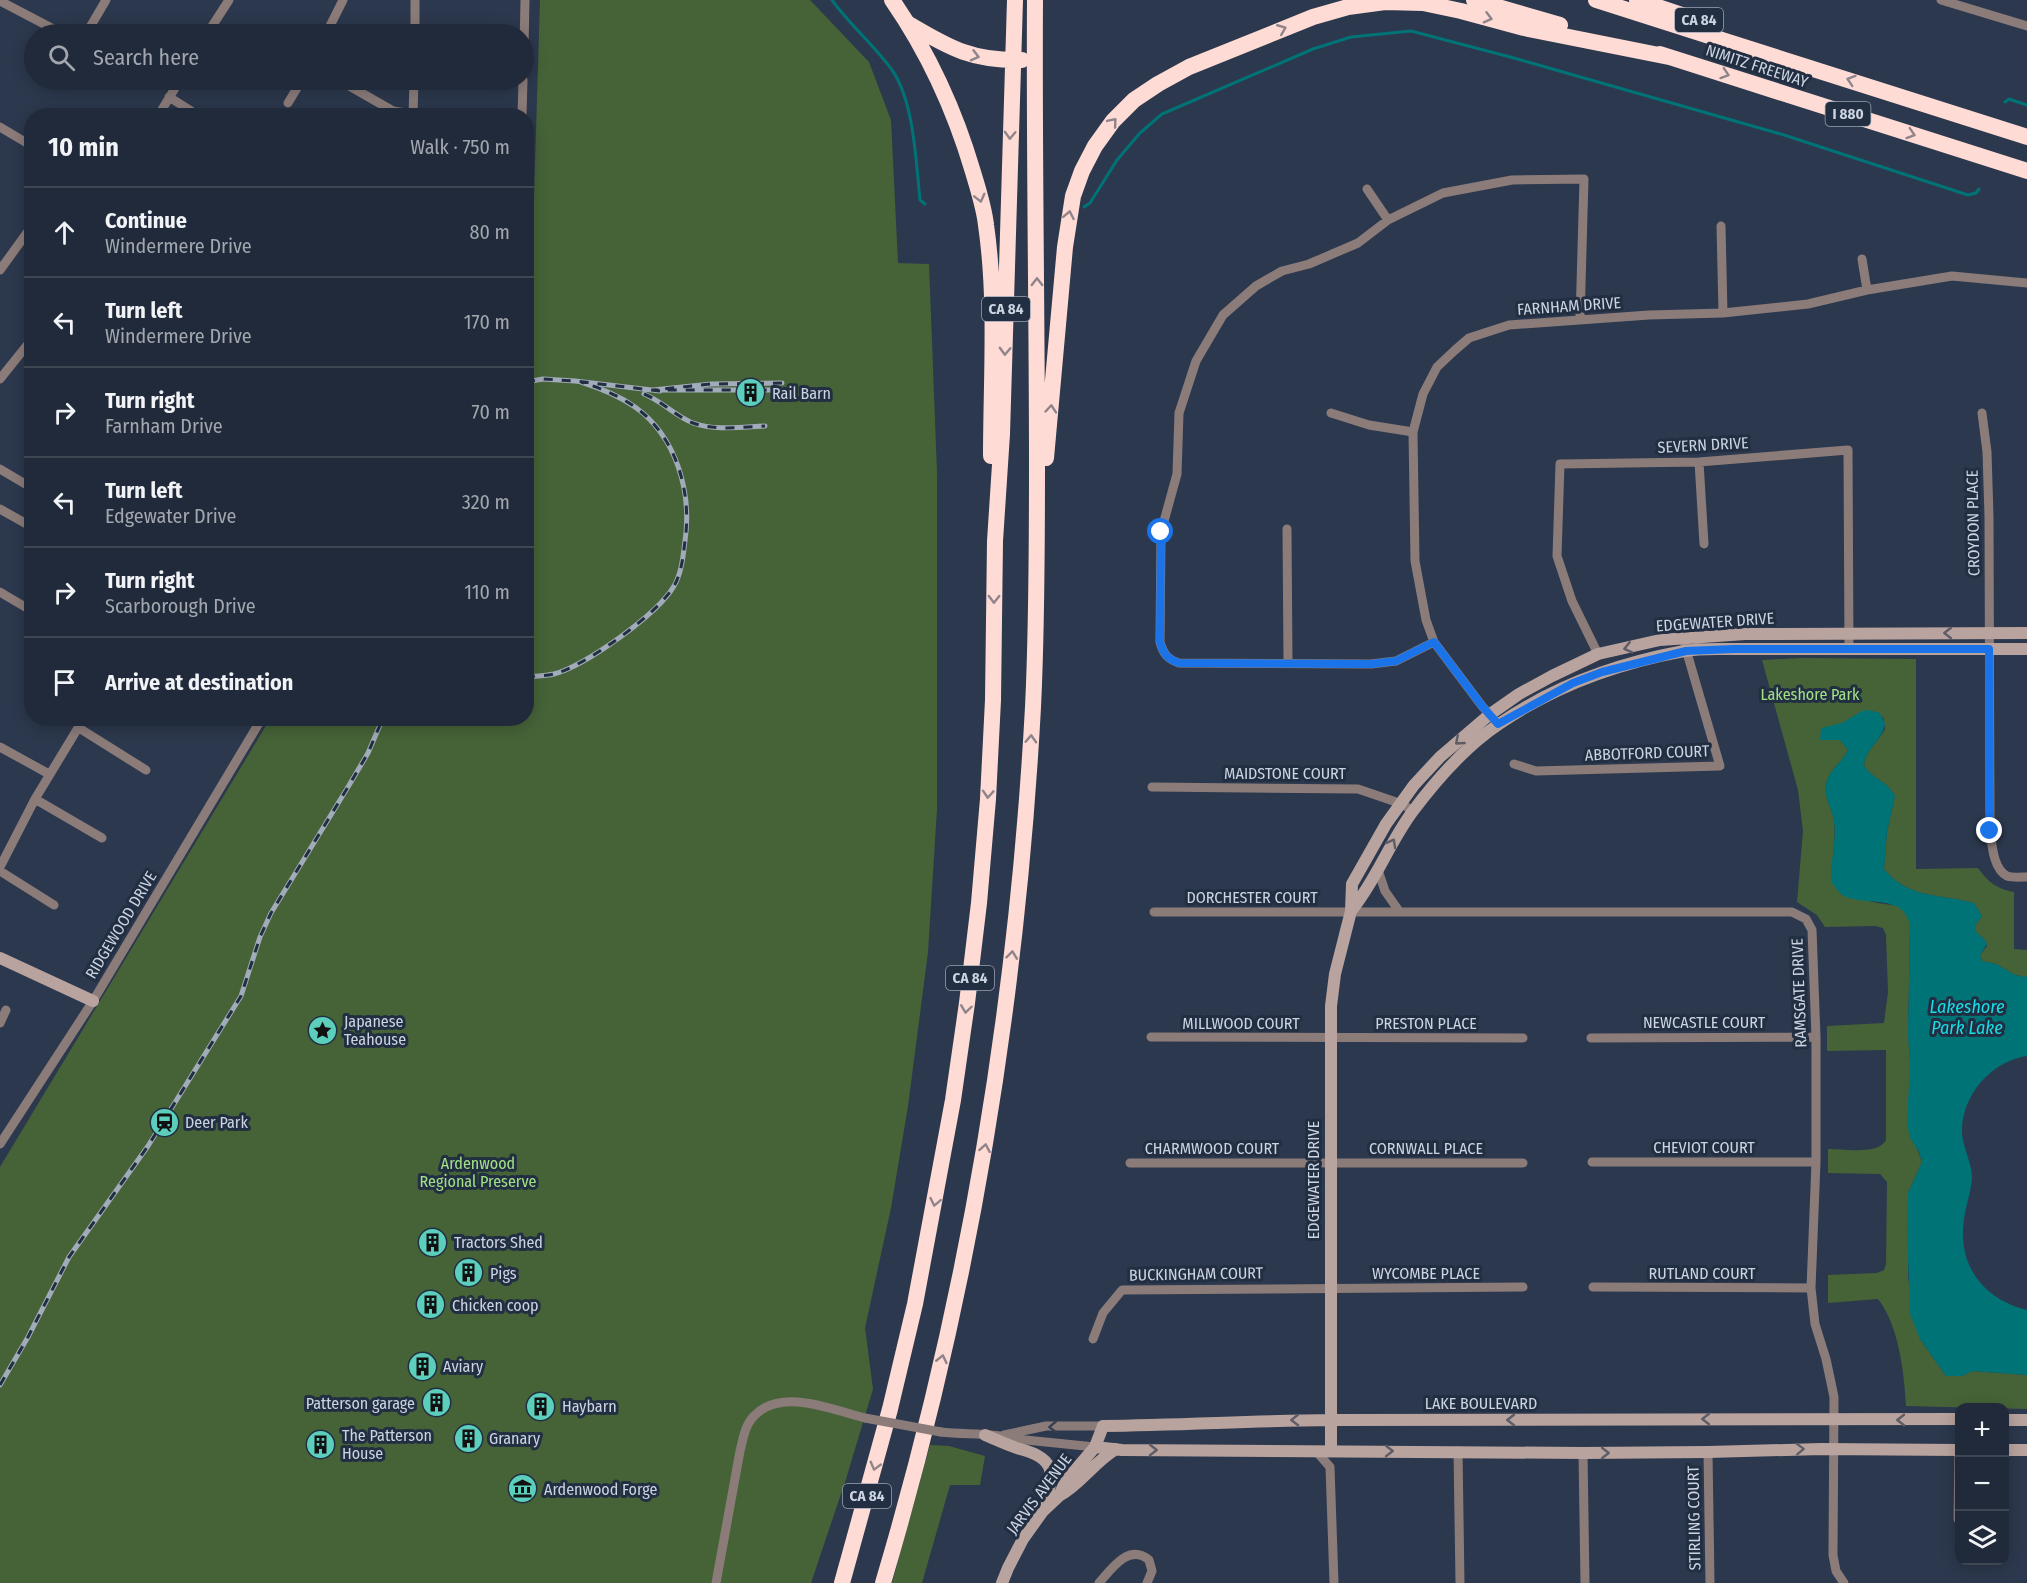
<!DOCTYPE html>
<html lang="en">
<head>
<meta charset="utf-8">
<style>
	body { margin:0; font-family:"Fira Sans Condensed",sans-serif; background:#2d3645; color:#f1f3f6 }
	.controls { position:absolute; right:18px; bottom:18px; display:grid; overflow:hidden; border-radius:12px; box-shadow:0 3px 15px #0003 }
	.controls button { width:54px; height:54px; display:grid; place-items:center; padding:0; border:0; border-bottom:2px solid #3e4654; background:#212a3a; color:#f1f3f6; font:30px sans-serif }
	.stop { position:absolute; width:18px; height:18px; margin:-14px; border:4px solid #1a73e8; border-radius:50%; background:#fff }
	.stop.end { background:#1a73e8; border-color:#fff; box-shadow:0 2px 6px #0008 }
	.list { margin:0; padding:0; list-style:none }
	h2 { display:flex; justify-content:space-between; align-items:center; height:78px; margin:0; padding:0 24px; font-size:26px }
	h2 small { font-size:20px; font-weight:400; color:#a2a7af }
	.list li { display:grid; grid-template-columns:39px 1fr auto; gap:18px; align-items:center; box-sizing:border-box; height:90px; padding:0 24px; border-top:2px solid #3e4654 }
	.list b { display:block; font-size:22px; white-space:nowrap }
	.list p { margin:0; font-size:20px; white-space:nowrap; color:#a2a7af }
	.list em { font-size:20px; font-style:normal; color:#a2a7af }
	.icon { flex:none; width:33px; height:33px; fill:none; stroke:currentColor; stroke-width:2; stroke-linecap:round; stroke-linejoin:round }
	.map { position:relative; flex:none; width:2027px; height:1583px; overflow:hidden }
	.search { position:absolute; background:#212a3a; box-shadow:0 3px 15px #0003; left:24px; top:24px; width:510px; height:66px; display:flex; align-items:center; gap:15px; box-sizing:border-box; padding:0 21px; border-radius:33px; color:#a2a7af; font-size:22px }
	.panel { position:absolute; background:#212a3a; box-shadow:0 3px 15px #0003; left:24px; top:108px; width:510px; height:618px; border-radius:24px }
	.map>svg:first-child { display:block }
</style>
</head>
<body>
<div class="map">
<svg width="2027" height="1583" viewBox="0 0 2027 1583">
	<rect width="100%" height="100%" fill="#2c384d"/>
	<path fill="#466338" d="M 540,0 L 810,0 L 869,62 L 891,120 L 898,263 L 929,264 L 937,473 L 937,809 L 928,952 L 908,1106 L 891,1208 L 865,1328 L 873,1389 L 846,1479 L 811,1583 L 0,1583 L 0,1167 L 270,719 L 526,718 L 526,265 L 533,230 Z
		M 1801,658 L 1916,659 L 1916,869 L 1978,868 C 1988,882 1997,889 2014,892 L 2014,949 L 2027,950 L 2027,977 L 2015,975 L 1996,964 L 1982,961 L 1980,955 L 1987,946 L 1985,940 L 1976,932 L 1976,924 L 1982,916 L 1974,903 C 1941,894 1908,899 1884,869 L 1887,832 L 1895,796 C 1886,780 1874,780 1864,766 C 1865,750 1878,743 1885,729 L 1884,719 C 1871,700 1851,721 1835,726 L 1840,740 L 1848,750 C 1842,763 1828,770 1826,785 C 1824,799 1832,808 1834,821 C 1836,835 1832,862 1831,877 C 1841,883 1863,900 1873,902 C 1892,907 1905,900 1910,925 L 1908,1034 L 1916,1146 L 1922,1162 L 1908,1193 L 1908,1278 L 1920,1339 L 1946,1376 L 1962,1376 L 1972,1371 L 2027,1375 L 2027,1409 L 1906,1406 C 1904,1372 1899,1326 1878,1299 L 1828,1303 L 1828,1275 L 1877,1273 L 1884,1270 L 1886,1264 L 1887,1182 L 1880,1174 L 1828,1173 L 1828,1149 C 1843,1149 1879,1155 1886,1140 L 1886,1050 L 1827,1051 L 1827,1026 L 1884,1023 L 1888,992 L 1886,935 L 1883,928 L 1875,926 L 1825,927 L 1817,915 L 1797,902 L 1803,831 L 1798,790 L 1762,660 Z
		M 930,1445 L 949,1446 L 985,1456 L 980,1485 L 950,1485 L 922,1583 L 892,1583 Z"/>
	<path fill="#007377" d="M 1868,710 L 1880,713 L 1885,723 C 1883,741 1865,748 1864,766 C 1874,780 1886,780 1895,796 L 1887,832 L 1884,869 C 1908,899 1941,894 1974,903 L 1982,916 L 1976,924 L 1976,932 L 1985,940 L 1987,944 L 1980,955 L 1982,961 L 1996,964 L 2015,975 L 2027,977 L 2027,1056 C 1991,1061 1961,1096 1962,1133 C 1963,1148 1972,1163 1972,1178 C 1971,1192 1966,1205 1964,1219 C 1957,1265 1983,1299 2027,1310 L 2027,1375 L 1972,1371 L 1962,1376 L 1946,1376 L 1920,1339 L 1910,1314 L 1907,1229 L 1908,1193 L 1922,1162 L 1919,1152 L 1910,1138 L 1907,1123 L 1910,1064 L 1908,1034 L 1910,925 C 1903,893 1868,907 1844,896 C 1839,894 1835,886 1831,882 C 1830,863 1837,839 1834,821 C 1832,808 1824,799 1826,785 C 1828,770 1842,763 1848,750 L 1840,740 L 1820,740 L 1821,728 L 1842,723 L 1862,711 Z"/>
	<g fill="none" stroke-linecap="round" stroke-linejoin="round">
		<path stroke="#007377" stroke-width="3" d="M 832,0 C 850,25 874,45 892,70 C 914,101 916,162 920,200 L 925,204
			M 2005,102 L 2009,99 L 2027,105
			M 1084,207 L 1090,203 L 1117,160 L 1140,133 L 1162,114 L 1313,49 L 1351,37 L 1411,31 L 1514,58 L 1784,135 L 1968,195 L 1976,193 L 1979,189"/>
		<path stroke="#8b7c7a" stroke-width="9" d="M 1941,0 L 2027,26
			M 0,1 L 63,34
			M 86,34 L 106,0
			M 207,34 L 229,0
			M 326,34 L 343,0
			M 415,34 L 415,0
			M 524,48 L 525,0
			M 339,80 L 393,111 L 413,114
			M 57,82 L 58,80
			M 169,97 L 199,116
			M 288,103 L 302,80
			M 158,116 L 180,80
			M 413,116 L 414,80
			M 522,116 L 523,80
			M 0,127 L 32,146
			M 1367,189 L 1388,220
			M 1721,226 L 1723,313
			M 1862,259 L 1867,290
			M 0,270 L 32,226
			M 0,379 L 32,339
			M 1331,413 L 1369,425 L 1413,432
			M 1982,413 L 1987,452 L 1989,516 L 1990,831 C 1992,844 1993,869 2007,876 C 2013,878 2021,877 2027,877
			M 1699,462 L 1704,544
			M 0,469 L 32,488
			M 0,509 L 32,527
			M 1287,529 L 1288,662
			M 0,592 L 32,611
			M 1434,642 L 1396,661 L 1371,664 L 1179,663 C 1167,659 1163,653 1160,642 L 1161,532 L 1177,474 L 1179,413 L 1196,361 L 1223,315 L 1256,286 L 1282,271 L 1309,264 L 1358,243 L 1388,220 L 1443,193 L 1512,180 L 1584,179 L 1580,320
			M 1598,654 L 1572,601 L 1557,556 L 1560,464 L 1699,462 L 1848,450 L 1849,649
			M 1498,724 L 1482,706 L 1434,642 L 1426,620 L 1415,561 L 1413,432 L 1423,394 L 1437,367 L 1454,351 L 1469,338 L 1509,325 L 1649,315 L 1723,313 L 1808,304 L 1867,290 L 1952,276 L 2027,283
			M 79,728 L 146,770
			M 0,747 L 49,774
			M 1514,764 L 1536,771 L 1720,766 L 1685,646
			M 1152,787 L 1358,789 L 1402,804 L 1413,811
			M 35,799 L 102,838
			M 0,867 L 35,799 L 84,718
			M 1378,870 L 1385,891 L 1399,911
			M 0,871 L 54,905
			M 1154,912 L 1792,912 L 1806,919 L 1812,930 L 1816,1037 L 1816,1162 L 1811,1288 L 1815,1324 L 1826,1359 L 1834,1397 L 1833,1555 L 1836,1571 L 1844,1583
			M 0,1023 L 6,1010
			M 1151,1037 L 1523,1038
			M 1591,1038 L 1816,1037
			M 0,1144 L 93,1001 L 262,718
			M 1592,1162 L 1816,1162
			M 1130,1163 L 1523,1163
			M 1593,1287 L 1811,1288
			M 1093,1339 L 1103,1313 L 1122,1290 L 1523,1287
			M 941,1432 C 965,1435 991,1432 1015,1439 L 1095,1447
			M 1004,1435 L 1046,1426 L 1103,1426
			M 1316,1451 L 1330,1467 L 1334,1583
			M 1458,1451 L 1460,1583
			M 1708,1452 L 1710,1583
			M 1583,1453 L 1585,1583
			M 1958,1519 L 1959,1450
			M 716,1583 L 740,1451 C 743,1439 745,1425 754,1416 C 781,1387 833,1410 865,1418
			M 1099,1583 C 1112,1568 1129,1543 1149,1560 L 1152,1571 L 1147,1583"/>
		<path stroke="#b9a39e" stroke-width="12" d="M 1351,911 C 1377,879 1389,843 1413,811 C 1437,779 1466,746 1499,724 C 1554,686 1619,663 1684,651 C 1700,648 1718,649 1734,649 L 2027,649
			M 0,958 L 93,1001
			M 2004,1420 L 2027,1420
			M 985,1435 C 997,1440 1009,1446 1020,1449 C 1060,1459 1053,1477 1043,1510
			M 1095,1447 L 1122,1450 L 1583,1453 L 1708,1452 L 1821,1449 L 1960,1450
			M 2004,1450 L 2027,1450
			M 1331,1451 L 1331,1006 L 1335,974 L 1351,911 L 1352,884 L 1386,824 L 1414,785 L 1440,757 L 1489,715 L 1519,694 L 1552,676 L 1598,654 L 1660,640 L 1745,634 L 2027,633
			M 1059,1496 C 1081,1484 1094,1462 1116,1449
			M 1002,1583 L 1008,1568 L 1023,1539 L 1043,1511 L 1059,1496 L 1065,1482 L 1095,1447 L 1103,1426 C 1179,1425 1254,1421 1330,1420 L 1960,1419"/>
		<path stroke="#fedbd4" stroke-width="16" d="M 892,0 C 928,52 955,111 973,172 C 978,189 984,207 986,225 C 997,301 991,380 991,456
			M 1474,0 L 1560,25
			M 1596,0 L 2027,137
			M 1637,0 L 1703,22
			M 909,24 C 951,49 973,61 1022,60
			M 1660,54 L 2027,171
			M 1046,458 L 1065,247 L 1073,196 L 1082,171 L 1095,146 L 1113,121 L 1134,100 L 1158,84 L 1189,67 L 1313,17 L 1348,7 L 1385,2 L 1423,3 L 1461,11 L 1524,28 L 1669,57
			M 842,1583 L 890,1409 L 915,1304 L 953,1100 L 967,1003 L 979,903 L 988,799 L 993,700 L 995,541 L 1002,434 L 1015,0
			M 883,1583 C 968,1298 1017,1004 1033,707 C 1037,626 1037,546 1037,466 C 1037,311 1034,155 1035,0"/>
		<defs>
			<path id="rail" d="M 526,382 L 543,379 L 575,381 L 660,391
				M 782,383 L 711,384 L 653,390 L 783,390
				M 644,394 C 662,401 675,416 693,423 C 715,431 742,427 765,426
				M 526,677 C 535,676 545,676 554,674 C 585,666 658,614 674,586 C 682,572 683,556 685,541 C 692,493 677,437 635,407 C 618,395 600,388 581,382
				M 0,1385 L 28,1337 L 69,1257 L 148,1146 L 241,996 L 260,937 L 271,913 L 348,787 L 368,753 L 383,718"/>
		</defs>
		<use href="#rail" stroke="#a2abba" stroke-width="5"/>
		<use href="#rail" stroke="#222e42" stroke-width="3" stroke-dasharray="9" stroke-linecap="butt"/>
		<path stroke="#8b7c7a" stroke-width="9" d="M 865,1418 L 941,1432"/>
	</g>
	<defs><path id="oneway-chevron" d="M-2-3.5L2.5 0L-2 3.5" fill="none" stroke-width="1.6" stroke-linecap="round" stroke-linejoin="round" transform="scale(1.5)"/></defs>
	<g stroke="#90848b">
		<use href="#oneway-chevron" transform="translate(1488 18) rotate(15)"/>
		<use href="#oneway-chevron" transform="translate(1282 29) rotate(-22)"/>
		<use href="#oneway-chevron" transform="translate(975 56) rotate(15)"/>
		<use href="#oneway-chevron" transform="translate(1725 74) rotate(18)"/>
		<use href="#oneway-chevron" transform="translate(1851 80) rotate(-162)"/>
		<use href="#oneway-chevron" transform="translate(1113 122) rotate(-50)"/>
		<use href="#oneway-chevron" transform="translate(1911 134) rotate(18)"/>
		<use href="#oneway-chevron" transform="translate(1010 135) rotate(92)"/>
		<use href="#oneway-chevron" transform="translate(980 198) rotate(76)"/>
		<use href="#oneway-chevron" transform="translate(1069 215) rotate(-79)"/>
		<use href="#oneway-chevron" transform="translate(1037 282) rotate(-90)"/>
		<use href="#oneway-chevron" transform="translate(1005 351) rotate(92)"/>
		<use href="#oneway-chevron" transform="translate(1051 409) rotate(-85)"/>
		<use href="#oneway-chevron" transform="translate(994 599) rotate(91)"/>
		<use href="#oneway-chevron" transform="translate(1031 739) rotate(-87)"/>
		<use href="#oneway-chevron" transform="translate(988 794) rotate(94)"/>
		<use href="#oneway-chevron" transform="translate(1012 955) rotate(-83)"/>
		<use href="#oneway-chevron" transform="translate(966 1009) rotate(98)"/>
		<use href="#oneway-chevron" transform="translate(985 1148) rotate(-80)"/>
		<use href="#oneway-chevron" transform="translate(935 1202) rotate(101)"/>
		<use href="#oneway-chevron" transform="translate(942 1359) rotate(-77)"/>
		<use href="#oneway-chevron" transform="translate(875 1466) rotate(105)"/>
	</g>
	<g stroke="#5e5d67">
		<use href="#oneway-chevron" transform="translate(1948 633) rotate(-180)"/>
		<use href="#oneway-chevron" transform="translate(1628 648) rotate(167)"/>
		<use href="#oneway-chevron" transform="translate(1459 741) rotate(139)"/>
		<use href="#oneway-chevron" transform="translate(1392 843) rotate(-61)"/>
		<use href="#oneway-chevron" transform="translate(1706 1419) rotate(180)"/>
		<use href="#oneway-chevron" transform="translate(1295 1420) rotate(179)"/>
		<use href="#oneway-chevron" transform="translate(1511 1420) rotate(180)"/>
		<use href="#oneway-chevron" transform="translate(1901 1420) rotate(180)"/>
		<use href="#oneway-chevron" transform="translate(1800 1449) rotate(-2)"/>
		<use href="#oneway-chevron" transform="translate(1153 1450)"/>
		<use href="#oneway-chevron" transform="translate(1389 1451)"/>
		<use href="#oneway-chevron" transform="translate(1605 1453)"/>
	</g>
	<use stroke="#373e4d" href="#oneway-chevron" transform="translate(1053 1427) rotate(178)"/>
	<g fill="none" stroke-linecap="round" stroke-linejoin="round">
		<path stroke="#1a73e8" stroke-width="8" d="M 1161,532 L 1160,642 C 1163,653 1167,659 1179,663 L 1371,664 L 1396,661 L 1434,642 L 1482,706 L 1498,724 L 1573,683 L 1602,672 L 1686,651 L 1734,649 L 1989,649 L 1990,831"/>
	</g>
	<defs>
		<symbol id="building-disc" viewBox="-11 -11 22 22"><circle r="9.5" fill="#5bcebc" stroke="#222e42"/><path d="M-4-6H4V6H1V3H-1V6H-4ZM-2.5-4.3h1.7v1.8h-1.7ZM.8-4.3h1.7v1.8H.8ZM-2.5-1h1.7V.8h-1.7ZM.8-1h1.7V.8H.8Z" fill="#111"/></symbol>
		<symbol id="sight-disc" viewBox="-11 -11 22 22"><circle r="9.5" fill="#5bcebc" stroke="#222e42"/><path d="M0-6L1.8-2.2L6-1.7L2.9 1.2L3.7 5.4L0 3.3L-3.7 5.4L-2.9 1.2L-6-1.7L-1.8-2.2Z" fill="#111"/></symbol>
		<symbol id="station-disc" viewBox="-11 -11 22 22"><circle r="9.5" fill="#5bcebc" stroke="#222e42"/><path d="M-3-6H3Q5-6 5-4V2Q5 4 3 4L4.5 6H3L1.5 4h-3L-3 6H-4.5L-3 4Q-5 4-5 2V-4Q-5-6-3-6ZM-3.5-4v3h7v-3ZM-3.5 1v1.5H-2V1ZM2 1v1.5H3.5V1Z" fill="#111"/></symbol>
		<symbol id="museum-disc" viewBox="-11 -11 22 22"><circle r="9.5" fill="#5bcebc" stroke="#222e42"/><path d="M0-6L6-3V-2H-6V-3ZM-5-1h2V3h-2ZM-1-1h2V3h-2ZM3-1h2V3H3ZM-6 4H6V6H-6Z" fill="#111"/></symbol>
	</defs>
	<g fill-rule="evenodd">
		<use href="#building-disc" x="734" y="376" width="33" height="33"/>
		<use href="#sight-disc" x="306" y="1014" width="33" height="33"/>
		<use href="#station-disc" x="148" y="1106" width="33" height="33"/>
		<use href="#building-disc" x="416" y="1226" width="33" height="33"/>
		<use href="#building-disc" x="452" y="1256" width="33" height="33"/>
		<use href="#building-disc" x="414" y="1288" width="33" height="33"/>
		<use href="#building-disc" x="406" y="1350" width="33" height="33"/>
		<use href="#building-disc" x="420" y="1386" width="33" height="33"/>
		<use href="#building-disc" x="524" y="1390" width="33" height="33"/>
		<use href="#building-disc" x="452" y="1422" width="33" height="33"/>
		<use href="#building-disc" x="304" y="1428" width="33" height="33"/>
		<use href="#museum-disc" x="506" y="1472" width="33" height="33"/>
	</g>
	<g text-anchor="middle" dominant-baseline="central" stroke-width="6" stroke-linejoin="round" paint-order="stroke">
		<g fill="#222e42" stroke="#99a2b1" stroke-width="1.5">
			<rect x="1675" y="8" width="48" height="24" rx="4.5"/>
			<rect x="1825.5" y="102" width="45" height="24" rx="4.5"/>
			<rect x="982" y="297" width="48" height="24" rx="4.5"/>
			<rect x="946" y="966" width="48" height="24" rx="4.5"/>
			<rect x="843" y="1484" width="48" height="24" rx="4.5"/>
		</g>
		<g font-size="15" font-weight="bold" fill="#ccd4e1">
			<text x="1699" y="20">CA 84</text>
			<text x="1848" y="114">I 880</text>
			<text x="1006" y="309">CA 84</text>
			<text x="970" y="978">CA 84</text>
			<text x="867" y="1496">CA 84</text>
		</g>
		<g font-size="16" fill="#ccd4e1" stroke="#222e42">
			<text transform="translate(1757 66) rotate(18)">NIMITZ FREEWAY</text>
			<text transform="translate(1569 306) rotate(-4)">FARNHAM DRIVE</text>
			<text transform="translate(1703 445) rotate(-3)">SEVERN DRIVE</text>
			<text transform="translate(1973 523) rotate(-91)">CROYDON PLACE</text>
			<text transform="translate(1715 622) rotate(-4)">EDGEWATER DRIVE</text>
			<text transform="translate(1647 753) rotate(-2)">ABBOTFORD COURT</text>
			<text x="1285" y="773">MAIDSTONE COURT</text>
			<text x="1252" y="897">DORCHESTER COURT</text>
			<text transform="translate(121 925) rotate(-59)">RIDGEWOOD DRIVE</text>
			<text transform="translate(1799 993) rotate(-92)">RAMSGATE DRIVE</text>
			<text x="1704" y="1022">NEWCASTLE COURT</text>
			<text x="1241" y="1023">MILLWOOD COURT</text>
			<text x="1426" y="1023">PRESTON PLACE</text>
			<text x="1704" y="1147">CHEVIOT COURT</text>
			<text x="1212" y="1148">CHARMWOOD COURT</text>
			<text x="1426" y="1148">CORNWALL PLACE</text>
			<text transform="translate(1313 1180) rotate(-90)">EDGEWATER DRIVE</text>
			<text x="1426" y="1273">WYCOMBE PLACE</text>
			<text x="1702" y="1273">RUTLAND COURT</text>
			<text transform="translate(1196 1274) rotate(-1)">BUCKINGHAM COURT</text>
			<text x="1481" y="1403">LAKE BOULEVARD</text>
			<text transform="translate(1039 1494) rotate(-53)">JARVIS AVENUE</text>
			<text transform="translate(1694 1518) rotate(-91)">STIRLING COURT</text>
		</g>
		<g font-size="16" fill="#ccd4e1" stroke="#222e42" text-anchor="start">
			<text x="772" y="393">Rail Barn</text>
			<text x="344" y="1021">Japanese<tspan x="344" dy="18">Teahouse</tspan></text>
			<text x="185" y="1122">Deer Park</text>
			<text x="454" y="1242">Tractors Shed</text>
			<text x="490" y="1273">Pigs</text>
			<text x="452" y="1305">Chicken coop</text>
			<text x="443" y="1366">Aviary</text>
			<text x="415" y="1403" text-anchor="end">Patterson garage</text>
			<text x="562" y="1406">Haybarn</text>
			<text x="342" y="1435">The Patterson<tspan x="342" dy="18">House</tspan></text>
			<text x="489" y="1438">Granary</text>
			<text x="544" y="1489">Ardenwood Forge</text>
		</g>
		<g font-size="16" fill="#a2e184" stroke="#222e42">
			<text x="1810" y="694">Lakeshore Park</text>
			<text x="478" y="1163">Ardenwood<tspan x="478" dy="18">Regional Preserve</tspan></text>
		</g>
		<g font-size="18" font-style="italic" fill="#15dfe5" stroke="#222e42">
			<text x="1967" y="1007">Lakeshore<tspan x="1967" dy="21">Park Lake</tspan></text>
		</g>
	</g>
</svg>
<div class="controls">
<button>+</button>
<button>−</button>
<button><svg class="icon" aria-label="layers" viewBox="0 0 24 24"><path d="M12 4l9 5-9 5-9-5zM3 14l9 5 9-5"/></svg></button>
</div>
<div class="stop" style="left:1161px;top:532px"></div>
<div class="stop end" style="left:1990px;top:831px"></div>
<div class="search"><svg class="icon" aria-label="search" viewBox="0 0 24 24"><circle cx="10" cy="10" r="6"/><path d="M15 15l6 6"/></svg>Search here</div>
<section class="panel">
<h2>10 min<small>Walk · 750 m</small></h2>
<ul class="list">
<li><svg class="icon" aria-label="ahead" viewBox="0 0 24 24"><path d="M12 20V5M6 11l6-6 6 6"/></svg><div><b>Continue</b><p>Windermere Drive</p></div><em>80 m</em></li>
<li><svg class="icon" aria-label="left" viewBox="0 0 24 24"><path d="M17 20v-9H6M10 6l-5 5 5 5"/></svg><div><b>Turn left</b><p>Windermere Drive</p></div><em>170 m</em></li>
<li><svg class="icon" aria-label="right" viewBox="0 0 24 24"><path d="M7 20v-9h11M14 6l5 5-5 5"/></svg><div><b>Turn right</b><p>Farnham Drive</p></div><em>70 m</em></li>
<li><svg class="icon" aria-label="left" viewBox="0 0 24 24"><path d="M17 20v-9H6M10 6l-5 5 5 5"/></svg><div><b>Turn left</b><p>Edgewater Drive</p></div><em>320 m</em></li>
<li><svg class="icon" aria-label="right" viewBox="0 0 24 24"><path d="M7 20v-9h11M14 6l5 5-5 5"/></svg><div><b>Turn right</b><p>Scarborough Drive</p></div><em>110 m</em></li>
<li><svg class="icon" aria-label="arrive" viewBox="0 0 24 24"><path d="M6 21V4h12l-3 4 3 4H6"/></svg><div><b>Arrive at destination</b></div></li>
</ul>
</section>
</div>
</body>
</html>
